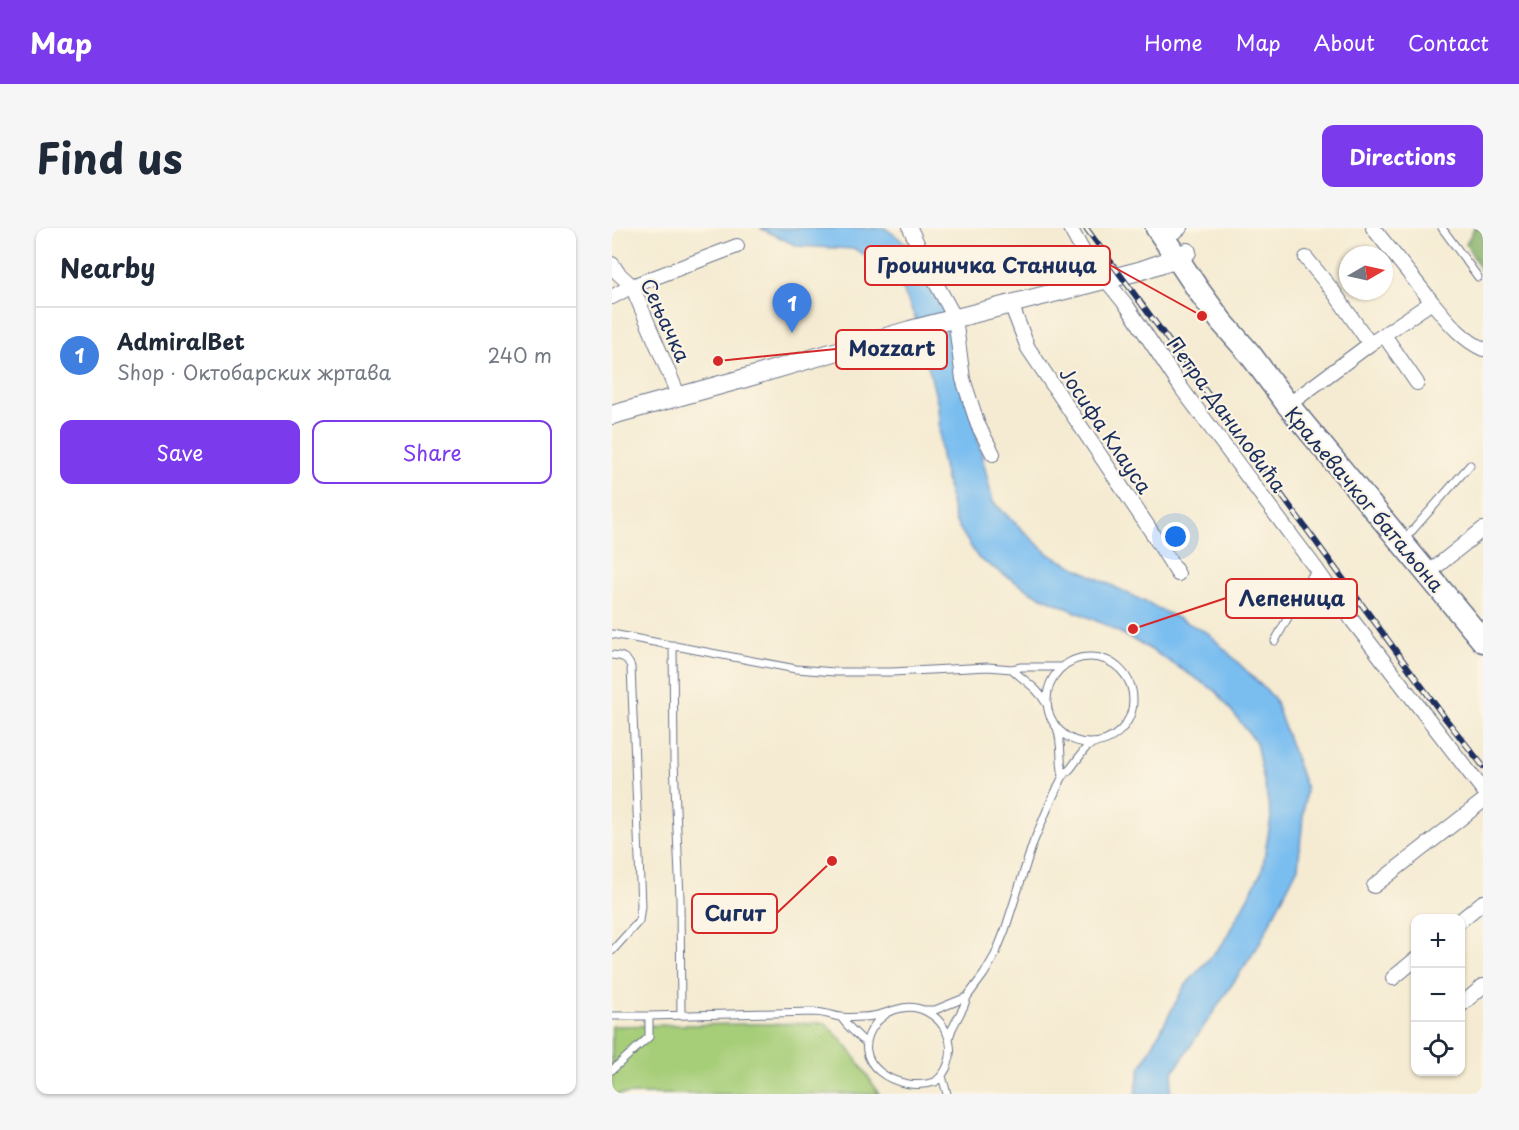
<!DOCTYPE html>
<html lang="en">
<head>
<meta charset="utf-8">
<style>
	body { margin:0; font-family:"Playpen Sans",sans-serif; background:#f6f6f7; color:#1f2937 }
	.controls { position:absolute; right:18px; bottom:18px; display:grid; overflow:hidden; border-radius:12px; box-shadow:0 2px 4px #0004 }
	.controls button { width:54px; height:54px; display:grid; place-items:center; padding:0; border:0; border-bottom:2px solid #e0e1e3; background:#fff; color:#1f2937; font:30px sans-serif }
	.compass { position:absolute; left:727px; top:18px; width:54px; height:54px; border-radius:50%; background:#fff; box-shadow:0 2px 4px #0004; rotate:81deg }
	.you { position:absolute; left:564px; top:309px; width:21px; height:21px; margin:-15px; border:4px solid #fff; border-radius:50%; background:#1a73e8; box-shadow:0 0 0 9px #1a73e833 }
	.badge { display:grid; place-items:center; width:39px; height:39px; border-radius:50%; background:#7c3aed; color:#fff; font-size:20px; font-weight:700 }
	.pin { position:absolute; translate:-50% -50px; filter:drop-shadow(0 2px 3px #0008) }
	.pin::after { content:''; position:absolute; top:32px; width:21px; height:18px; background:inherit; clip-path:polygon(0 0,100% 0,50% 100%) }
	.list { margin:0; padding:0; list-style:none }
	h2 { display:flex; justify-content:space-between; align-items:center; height:78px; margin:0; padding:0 24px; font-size:26px }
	h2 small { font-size:20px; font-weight:400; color:#747a83 }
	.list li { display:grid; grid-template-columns:39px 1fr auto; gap:18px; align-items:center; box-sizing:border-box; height:96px; padding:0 24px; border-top:2px solid #e0e1e3 }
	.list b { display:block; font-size:22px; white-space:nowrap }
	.list p { margin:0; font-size:20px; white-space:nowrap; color:#747a83 }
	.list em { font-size:20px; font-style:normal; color:#747a83 }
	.actions { display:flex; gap:12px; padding:18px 24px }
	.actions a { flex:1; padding:14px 0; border:2px solid #7c3aed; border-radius:12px; text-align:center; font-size:21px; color:#7c3aed }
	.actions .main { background:#7c3aed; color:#fff }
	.icon { flex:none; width:33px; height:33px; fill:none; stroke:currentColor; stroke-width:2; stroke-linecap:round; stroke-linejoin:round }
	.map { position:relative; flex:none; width:871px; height:866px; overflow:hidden; border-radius:12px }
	header { display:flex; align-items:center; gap:36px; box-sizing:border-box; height:84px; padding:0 30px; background:#7c3aed; color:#fff }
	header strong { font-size:28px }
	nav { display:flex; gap:33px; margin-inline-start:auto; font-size:21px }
	.intro { display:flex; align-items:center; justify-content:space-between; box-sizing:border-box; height:144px; padding:0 36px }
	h1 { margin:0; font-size:42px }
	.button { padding:15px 27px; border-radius:12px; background:#7c3aed; color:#fff; font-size:21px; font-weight:700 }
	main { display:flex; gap:36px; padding:0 36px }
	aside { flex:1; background:#fff; border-radius:12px; box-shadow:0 2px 4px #0004 }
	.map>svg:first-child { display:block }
</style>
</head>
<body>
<header>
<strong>Map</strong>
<nav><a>Home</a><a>Map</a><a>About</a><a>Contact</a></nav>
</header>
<div class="intro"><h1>Find us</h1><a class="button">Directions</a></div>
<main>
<aside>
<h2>Nearby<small></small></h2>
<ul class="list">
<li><span class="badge" style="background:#3f7fe0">1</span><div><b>AdmiralBet</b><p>Shop · Октобарских жртава</p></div><em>240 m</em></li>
</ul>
<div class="actions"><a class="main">Save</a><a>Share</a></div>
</aside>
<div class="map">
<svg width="871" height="866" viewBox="0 0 871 866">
	<rect width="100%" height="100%" fill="#fcf5e5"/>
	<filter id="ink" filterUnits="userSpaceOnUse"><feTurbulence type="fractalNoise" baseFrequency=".0167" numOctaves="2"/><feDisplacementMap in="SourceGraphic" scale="12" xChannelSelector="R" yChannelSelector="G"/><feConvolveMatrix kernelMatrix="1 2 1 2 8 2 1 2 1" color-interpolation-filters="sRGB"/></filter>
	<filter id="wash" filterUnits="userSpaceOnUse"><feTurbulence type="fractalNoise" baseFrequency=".008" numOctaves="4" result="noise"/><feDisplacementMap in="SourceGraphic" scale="24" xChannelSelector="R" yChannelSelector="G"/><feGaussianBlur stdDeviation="1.35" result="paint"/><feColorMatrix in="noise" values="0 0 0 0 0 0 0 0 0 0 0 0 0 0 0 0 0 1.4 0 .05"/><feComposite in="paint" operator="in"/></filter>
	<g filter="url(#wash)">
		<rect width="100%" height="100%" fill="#f5ebd2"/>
		<path fill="#a6cd78" stroke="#607e6b" stroke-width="1.5" d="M 213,795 C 235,815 251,840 267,866 L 0,866 L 0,798 Z"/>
		<path fill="#84b068" stroke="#507063" stroke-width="1.5" d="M 862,0 L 871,0 L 871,42 L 869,42 L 854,16 Z"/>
		<path fill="#7abef0" stroke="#4a76a7" stroke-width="1.5" d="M 148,0 L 273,0 L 303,22 L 335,82 L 381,274 L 436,326 L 596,405 L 662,470 L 694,560 L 686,639 L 646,718 L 561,844 L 558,866 L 523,866 L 528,841 L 572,759 L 611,715 L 650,643 L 659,589 L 644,514 L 604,463 L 538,421 L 494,397 L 421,365 L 366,330 L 343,293 L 329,228 L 326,177 L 305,94 L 285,47 L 243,21 L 185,18 Z"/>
	</g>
	<g filter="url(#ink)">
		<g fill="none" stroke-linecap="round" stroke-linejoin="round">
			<defs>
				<path id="service" d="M 830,0 L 866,49
					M 792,312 L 858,237
					M 0,406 L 184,441 L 223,444 L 280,444 L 376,439 L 400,441 L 409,439 L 450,439
					M 663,413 L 697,351 L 705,342
					M 61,417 L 62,534 L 68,671 L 69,787
					M 0,427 C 10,428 15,429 19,439 L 29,678 L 27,693 L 0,723
					M435 472a43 43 0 1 1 86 0a43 43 0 1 1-86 0Z
					M 400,441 C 413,454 425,459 434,475
					M 445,500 C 451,518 447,531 451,548
					M 312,782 L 323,782 L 355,769
					M 0,788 L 37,788 L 201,784 C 213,784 217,787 228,789 C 234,790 244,789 250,789 C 266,789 272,785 286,781 C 306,775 326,786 335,805 C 339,814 340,826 336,836 C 334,843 329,849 323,854 C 285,866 233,834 264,795 C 267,791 271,789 274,786
					M 229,789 C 236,800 246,807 255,816
					M 337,810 L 340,801 L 352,778 L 355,769 L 372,746 L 383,727 L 393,702 L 421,615 L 438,575 L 451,548 L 459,540 L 473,521 L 481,515
					M 0,842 L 37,809 L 37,788
					M 330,848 L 335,866"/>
				<path id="minor" d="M 298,0 L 320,48 L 343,90 L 351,151 L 366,197 L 381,226
					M 458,0 L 473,27 L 484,54
					M 562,4 L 568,0
					M 694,30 L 721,63 L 758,116
					M 0,36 L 6,45 L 20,58 L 67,169
					M 494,52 L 515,78 L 570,161 L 705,342 L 740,392 L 871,562
					M 0,69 L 20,58 L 125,18
					M 820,74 C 835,92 849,111 871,121
					M 399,76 L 416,120 L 537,300 L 566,346
					M 772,107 L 805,155
					M 676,177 L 758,116 L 820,74 L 761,0
					M 815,346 L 871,301
					M 762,658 L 871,573
					M 848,693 L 871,674
					M 781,750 L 804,731
					M 848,778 L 871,758"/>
				<path id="tertiary" d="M 0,187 L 130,151 L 298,102 L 527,43 L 565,30 L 575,24"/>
				<path id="primary" d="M 545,0 L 587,63 L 609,93 L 638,126 L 676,177 L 871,413"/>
			</defs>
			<use href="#service" stroke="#677187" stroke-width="9"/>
			<use href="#minor" stroke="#677187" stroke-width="16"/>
			<use href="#tertiary" stroke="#677187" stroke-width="20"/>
			<use href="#primary" stroke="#677187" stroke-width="25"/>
			<use href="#service" stroke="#fff" stroke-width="7"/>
			<use href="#minor" stroke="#fff" stroke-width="14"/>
			<use href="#tertiary" stroke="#fff" stroke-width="18"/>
			<use href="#primary" stroke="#fff" stroke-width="22"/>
			<defs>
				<path id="rail" d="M 474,0 L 833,490 L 871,538"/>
			</defs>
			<use href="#rail" stroke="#1b2f5e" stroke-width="6"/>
			<use href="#rail" stroke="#fcf5e5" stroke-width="4" stroke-dasharray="11" stroke-linecap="butt"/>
		</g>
	</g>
	<g text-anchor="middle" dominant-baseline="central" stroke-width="4.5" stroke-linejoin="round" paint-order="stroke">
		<g font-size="20" fill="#1b2f5e" stroke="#fcf5e5">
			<text transform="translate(54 92) rotate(65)">Сењачка</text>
			<text transform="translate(615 186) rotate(54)">Петра Даниловића</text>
			<text transform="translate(494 202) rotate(56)">Јосифа Клауса</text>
			<text transform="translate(753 271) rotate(50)">Краљевачког батаљона</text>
		</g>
	</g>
	<path fill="none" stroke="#d62828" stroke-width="2" d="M590 88L498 37M106 133L224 121M521 401L614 370M220 633L165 685"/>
	<g fill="#d62828" stroke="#fcf5e5" stroke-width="2">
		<circle cx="590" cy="88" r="6"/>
		<circle cx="106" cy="133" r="6"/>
		<circle cx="521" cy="401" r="6"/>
		<circle cx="220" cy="633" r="6"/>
	</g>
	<g fill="#fcf5e5" stroke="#d62828" stroke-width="2">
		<rect x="253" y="18" width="245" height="39" rx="6"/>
		<rect x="224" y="102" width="111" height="39" rx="6"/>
		<rect x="614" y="351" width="131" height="39" rx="6"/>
		<rect x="80" y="666" width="85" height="39" rx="6"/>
	</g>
	<g font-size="21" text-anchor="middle" font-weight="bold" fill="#1b2f5e">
		<text x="375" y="45">Грошничка Станица</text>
		<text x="280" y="128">Mozzart</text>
		<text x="680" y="378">Лепеница</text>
		<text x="123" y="693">Сигит</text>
	</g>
</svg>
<div class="controls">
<button>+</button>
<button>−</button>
<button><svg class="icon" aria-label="locate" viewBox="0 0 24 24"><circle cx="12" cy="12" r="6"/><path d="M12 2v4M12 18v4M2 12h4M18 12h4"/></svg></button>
</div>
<svg class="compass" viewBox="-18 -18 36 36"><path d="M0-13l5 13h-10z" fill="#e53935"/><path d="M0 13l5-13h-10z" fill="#747a83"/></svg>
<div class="you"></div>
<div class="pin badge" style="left:180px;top:105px;background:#3f7fe0">1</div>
</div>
</main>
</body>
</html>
